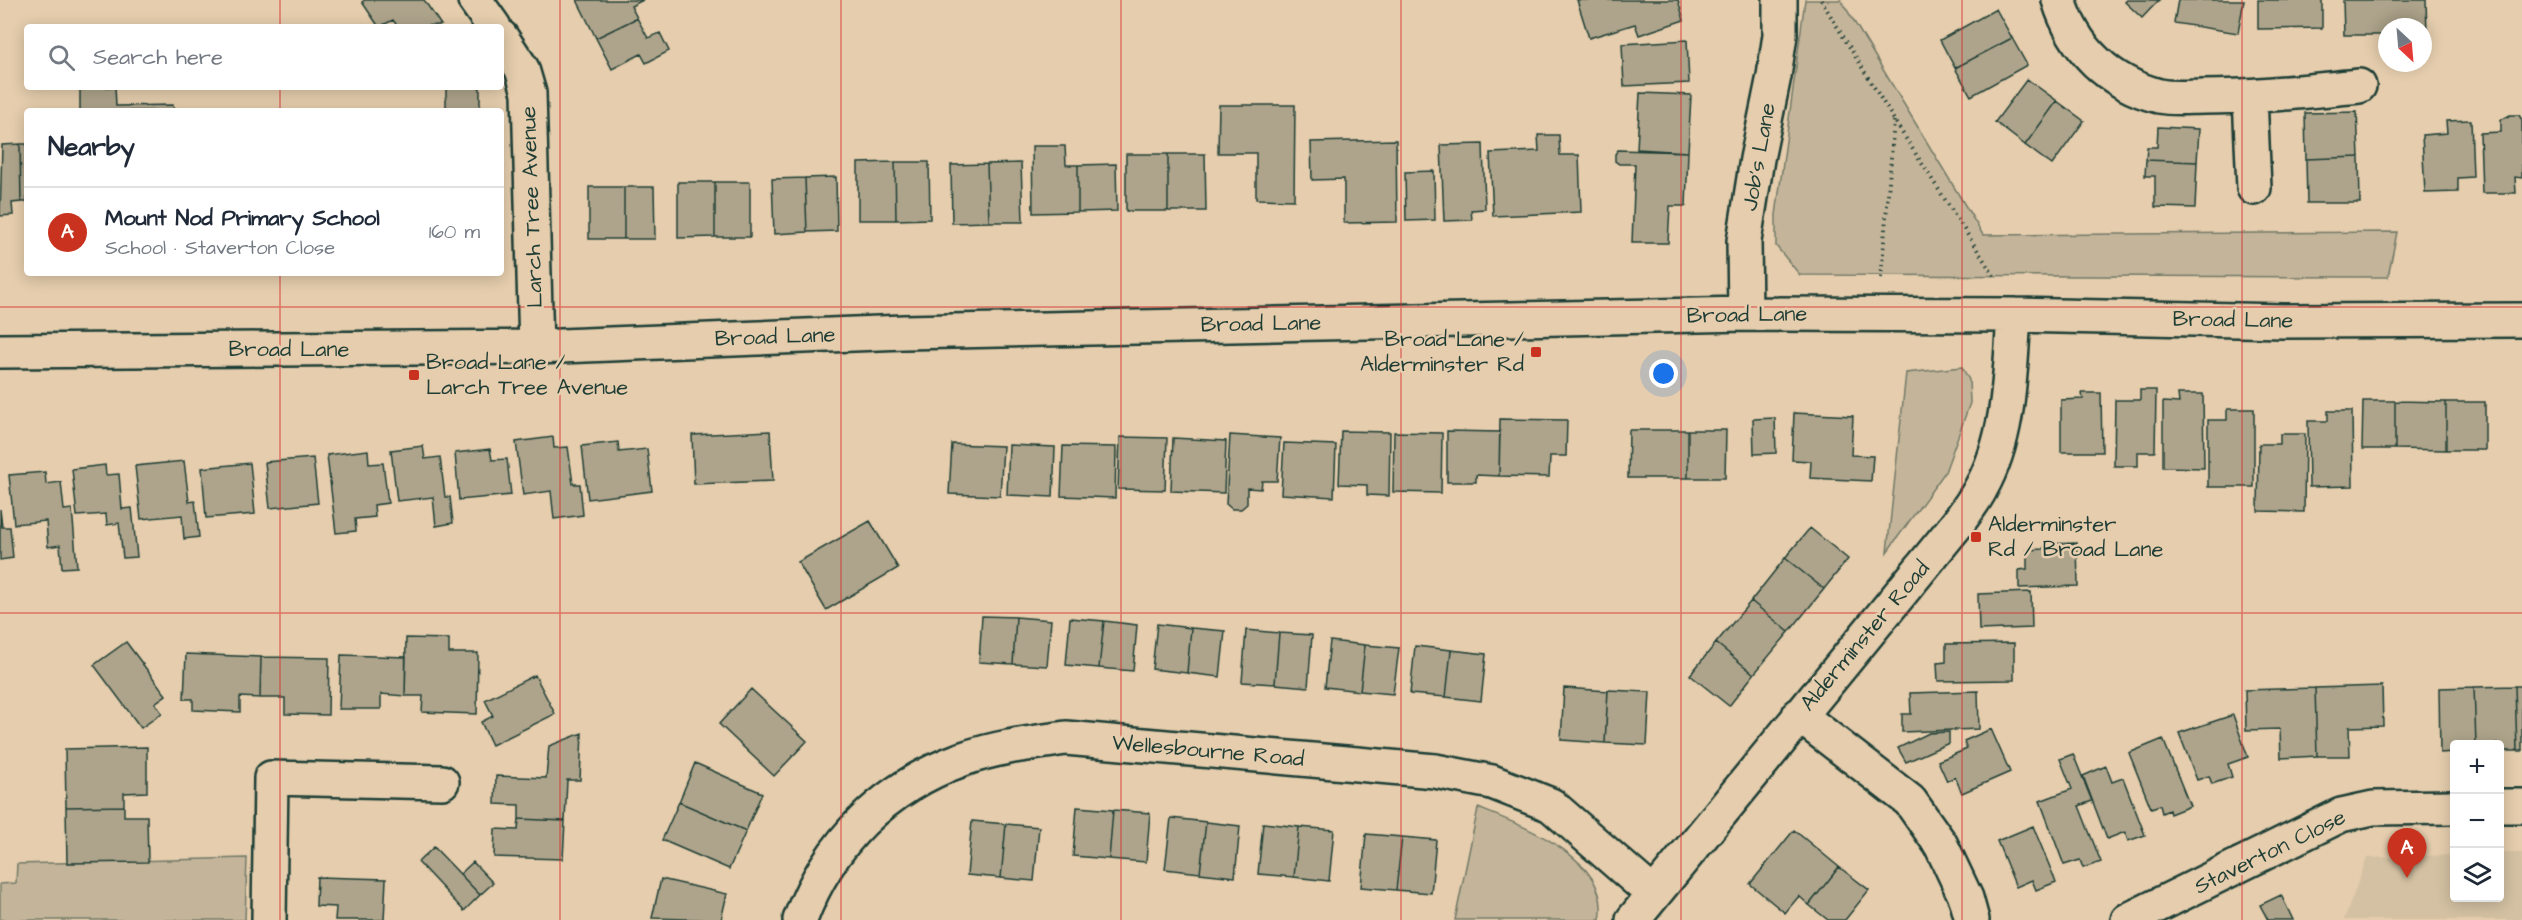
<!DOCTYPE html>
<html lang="en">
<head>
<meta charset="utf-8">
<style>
	body { margin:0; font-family:"Architects Daughter",sans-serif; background:#f6f6f7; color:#1f2937 }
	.controls { position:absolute; right:18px; bottom:18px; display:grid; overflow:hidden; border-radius:6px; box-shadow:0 3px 15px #0003 }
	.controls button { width:54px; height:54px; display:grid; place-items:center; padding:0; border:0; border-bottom:2px solid #e0e1e3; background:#fff; color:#1f2937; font:30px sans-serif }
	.compass { position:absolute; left:2378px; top:18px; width:54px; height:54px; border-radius:50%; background:#fff; box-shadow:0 3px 15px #0003; rotate:154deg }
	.you { position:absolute; left:1664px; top:374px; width:21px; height:21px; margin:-15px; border:4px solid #fff; border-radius:50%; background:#1a73e8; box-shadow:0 0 0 9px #1a73e833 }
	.badge { display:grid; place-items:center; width:39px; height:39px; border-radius:50%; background:#c8321e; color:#fff; font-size:20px; font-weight:700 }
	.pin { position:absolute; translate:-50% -50px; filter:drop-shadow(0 2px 3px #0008) }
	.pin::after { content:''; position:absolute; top:32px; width:21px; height:18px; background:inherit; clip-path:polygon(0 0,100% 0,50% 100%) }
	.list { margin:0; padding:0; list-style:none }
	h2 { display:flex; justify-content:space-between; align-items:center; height:78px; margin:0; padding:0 24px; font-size:26px }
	h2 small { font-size:20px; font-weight:400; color:#747a83 }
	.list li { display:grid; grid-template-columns:39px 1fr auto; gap:18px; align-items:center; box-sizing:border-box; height:90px; padding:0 24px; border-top:2px solid #e0e1e3 }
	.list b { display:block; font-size:22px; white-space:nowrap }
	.list p { margin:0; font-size:20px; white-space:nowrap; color:#747a83 }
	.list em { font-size:20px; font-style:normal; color:#747a83 }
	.icon { flex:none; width:33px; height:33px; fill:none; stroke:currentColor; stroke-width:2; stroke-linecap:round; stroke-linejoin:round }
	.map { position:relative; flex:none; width:2522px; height:920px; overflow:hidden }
	.search { position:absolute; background:#fff; box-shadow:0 3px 15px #0003; left:24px; top:24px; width:480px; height:66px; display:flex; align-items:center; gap:15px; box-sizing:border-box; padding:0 21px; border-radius:6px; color:#747a83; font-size:22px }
	.panel { position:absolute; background:#fff; box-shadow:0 3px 15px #0003; left:24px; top:108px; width:480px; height:168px; border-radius:6px }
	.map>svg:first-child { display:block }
</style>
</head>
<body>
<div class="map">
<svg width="2522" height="920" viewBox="0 0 2522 920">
	<rect width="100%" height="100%" fill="#e5cdad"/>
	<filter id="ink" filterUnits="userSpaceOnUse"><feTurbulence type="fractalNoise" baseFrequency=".0167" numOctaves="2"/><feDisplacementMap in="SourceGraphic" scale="12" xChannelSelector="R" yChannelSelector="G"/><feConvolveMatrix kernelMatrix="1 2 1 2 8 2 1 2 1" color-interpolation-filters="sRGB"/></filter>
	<g filter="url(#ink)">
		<path fill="#d4c1a3" d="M 2500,853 L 2522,853 L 2522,920 L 2344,920 L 2367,858 L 2454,855 L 2454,898 L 2500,898 Z"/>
		<path fill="#c4b59a" stroke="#727967" stroke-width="1.5" d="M 1805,0 L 1841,0 L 1983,235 L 2397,232 L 2388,277 L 1800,275 L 1776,246 L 1776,215 Z
			M 1962,367 L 1969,380 L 1970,403 L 1945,472 L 1887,552 L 1906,373 Z
			M 1478,808 C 1523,826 1612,858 1600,920 L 1455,920 Z
			M 247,858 L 245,920 L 0,920 L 0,884 L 16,883 L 17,864 Z"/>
		<path fill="#aea48b" stroke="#1f3d34" stroke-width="1.5" d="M 365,0 L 424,0 L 441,25 L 398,27 L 393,20 L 379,27 L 362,2 Z
			M 577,0 L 643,0 L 631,6 L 637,18 L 596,38 Z
			M 1577,0 L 1678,0 L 1684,20 L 1639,35 L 1635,24 L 1589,38 Z
			M 2127,0 L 2159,0 L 2142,18 L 2125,2 Z
			M 2178,0 L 2244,0 L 2238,33 L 2174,23 Z
			M 2258,0 L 2322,0 L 2322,28 L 2258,29 Z
			M 2343,0 L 2426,0 L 2427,34 L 2423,34 L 2423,27 L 2387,27 L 2387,35 L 2344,35 Z
			M 1996,9 L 2012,38 L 1955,68 L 1940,40 Z
			M 637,18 L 648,38 L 660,33 L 669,51 L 646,63 L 641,54 L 612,69 L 596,38 Z
			M 2012,38 L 2027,65 L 1971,96 L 1955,68 Z
			M 1687,40 L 1689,83 L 1624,86 L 1622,44 Z
			M 2027,79 L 2057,101 L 2025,145 L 1995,122 Z
			M 80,87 L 115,87 L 116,106 L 173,105 L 174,111 L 80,111 Z
			M 446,87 L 480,87 L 480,111 L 446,111 Z
			M 1640,93 L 1691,95 L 1688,152 L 1637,149 Z
			M 2057,101 L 2084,121 L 2052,165 L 2025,145 Z
			M 1219,105 L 1295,105 L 1294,200 L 1256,199 L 1256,153 L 1218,153 Z
			M 2357,112 L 2359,157 L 2306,159 L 2305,113 Z
			M 2510,115 L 2519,115 L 2522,120 L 2522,178 L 2515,177 L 2516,193 L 2482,193 L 2480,133 L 2501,132 L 2501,120 Z
			M 2471,120 L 2473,177 L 2458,178 L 2458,192 L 2425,193 L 2422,135 L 2447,133 L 2446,121 Z
			M 2158,127 L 2199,129 L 2197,162 L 2146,160 L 2147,147 L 2157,147 Z
			M 1538,135 L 1559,135 L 1560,155 L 1579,155 L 1581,212 L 1493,216 L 1490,153 L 1539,151 Z
			M 1396,140 L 1397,222 L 1344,223 L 1344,179 L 1312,180 L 1311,142 Z
			M 20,144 L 27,144 L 27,202 L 21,202 Z
			M 20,144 L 21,202 L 12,203 L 13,215 L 0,216 L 2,145 Z
			M 1483,144 L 1485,209 L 1471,210 L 1472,220 L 1444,221 L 1441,145 Z
			M 1032,146 L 1065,146 L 1066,165 L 1078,165 L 1078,212 L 1033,213 Z
			M 1618,150 L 1688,152 L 1686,206 L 1670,206 L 1668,243 L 1632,243 L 1635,164 L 1619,164 L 1615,161 L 1615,154 Z
			M 1126,154 L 1168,154 L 1168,211 L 1126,211 Z
			M 1168,154 L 1205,154 L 1206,211 L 1168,211 Z
			M 2359,157 L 2360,203 L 2307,203 L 2306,159 Z
			M 2146,160 L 2197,162 L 2195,208 L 2155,207 L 2155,176 L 2145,176 Z
			M 895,162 L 929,162 L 930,219 L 896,220 Z
			M 895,162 L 896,220 L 858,220 L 858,163 Z
			M 1021,163 L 1023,222 L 989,222 L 987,164 Z
			M 987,164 L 989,222 L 952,223 L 951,165 Z
			M 1116,164 L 1117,211 L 1078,212 L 1078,165 Z
			M 1434,171 L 1435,220 L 1406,221 L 1405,172 Z
			M 836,177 L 837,231 L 807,232 L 805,178 Z
			M 805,178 L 807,232 L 774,234 L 772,179 Z
			M 678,182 L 715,182 L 715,237 L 678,238 Z
			M 715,182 L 750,182 L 750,237 L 715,237 Z
			M 589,187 L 624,187 L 624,239 L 589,239 Z
			M 624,187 L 654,187 L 655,239 L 624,239 Z
			M 2140,390 L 2156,390 L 2155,452 L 2138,452 L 2138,466 L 2114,466 L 2115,400 L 2140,400 Z
			M 2082,393 L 2101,393 L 2102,452 L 2061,452 L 2061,400 L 2083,399 Z
			M 2178,394 L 2203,394 L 2204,468 L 2163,467 L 2163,402 L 2179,403 Z
			M 2363,401 L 2395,401 L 2395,449 L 2362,449 Z
			M 2395,401 L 2446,402 L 2446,450 L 2395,449 Z
			M 2446,402 L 2485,402 L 2485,450 L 2446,450 Z
			M 2227,409 L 2254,409 L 2254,487 L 2208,487 L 2208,420 L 2227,420 Z
			M 2328,411 L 2352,411 L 2353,486 L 2309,487 L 2308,421 L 2328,421 Z
			M 1794,413 L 1853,416 L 1851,455 L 1873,456 L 1871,481 L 1810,478 L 1811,461 L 1792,460 Z
			M 1775,418 L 1776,453 L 1754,454 L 1753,419 Z
			M 1500,419 L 1567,420 L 1566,456 L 1550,456 L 1549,477 L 1499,476 Z
			M 1629,430 L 1688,430 L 1688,478 L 1628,478 Z
			M 1688,430 L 1726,430 L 1725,478 L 1688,478 Z
			M 770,431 L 773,481 L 694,484 L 692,435 Z
			M 1341,431 L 1390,432 L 1389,496 L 1367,495 L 1367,485 L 1339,484 Z
			M 1447,431 L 1500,432 L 1499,476 L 1476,475 L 1476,482 L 1447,482 Z
			M 1394,432 L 1442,433 L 1441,493 L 1393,492 Z
			M 2280,434 L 2305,434 L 2304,512 L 2258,511 L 2259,444 L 2280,444 Z
			M 1230,435 L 1280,438 L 1277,481 L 1262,481 L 1261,489 L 1247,488 L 1247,504 L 1241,509 L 1232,509 L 1226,504 Z
			M 553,437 L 554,448 L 568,447 L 573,484 L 580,484 L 583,515 L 554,519 L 551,491 L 523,495 L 516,442 Z
			M 1120,437 L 1167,438 L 1165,490 L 1118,489 Z
			M 1173,438 L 1226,441 L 1224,493 L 1171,491 Z
			M 618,442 L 619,452 L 647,449 L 652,491 L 588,499 L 582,446 Z
			M 1284,443 L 1336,445 L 1334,497 L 1281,494 Z
			M 952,444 L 1003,446 L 1000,496 L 949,494 Z
			M 1009,445 L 1055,447 L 1053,497 L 1007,495 Z
			M 423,446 L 425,459 L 440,457 L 445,497 L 450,497 L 453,523 L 436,526 L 433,497 L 397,501 L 391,450 Z
			M 1063,446 L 1116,447 L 1115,498 L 1061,496 Z
			M 490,449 L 492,460 L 507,459 L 511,495 L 459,500 L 455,453 Z
			M 368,450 L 369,464 L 383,463 L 388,503 L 374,505 L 375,517 L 355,519 L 356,531 L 336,533 L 327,455 Z
			M 313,458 L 318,503 L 270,508 L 265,462 Z
			M 184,461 L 189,502 L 195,501 L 199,537 L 184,539 L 182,515 L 141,519 L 135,466 Z
			M 250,463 L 255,514 L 206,518 L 202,468 Z
			M 105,465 L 106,475 L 119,474 L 122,509 L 132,508 L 137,557 L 123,558 L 119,523 L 107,525 L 106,514 L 77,516 L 72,469 Z
			M 45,472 L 46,484 L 61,482 L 64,510 L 72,509 L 77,567 L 62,568 L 60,545 L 48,547 L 46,521 L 14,524 L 9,475 Z
			M 0,509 L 2,527 L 10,527 L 13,558 L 0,560 Z
			M 870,521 L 898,568 L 826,610 L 798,562 Z
			M 1810,528 L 1848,559 L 1824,589 L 1785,558 Z
			M 2077,543 L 2078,586 L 2019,588 L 2019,570 L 2027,569 L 2027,550 L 2043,549 L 2046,544 Z
			M 1785,558 L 1824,589 L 1789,632 L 1751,601 Z
			M 2031,592 L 2032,628 L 1979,630 L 1978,594 Z
			M 1751,601 L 1789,632 L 1754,674 L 1716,643 Z
			M 982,616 L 1016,617 L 1013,664 L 979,662 Z
			M 1016,617 L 1051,620 L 1047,666 L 1013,664 Z
			M 1070,618 L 1104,621 L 1099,668 L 1066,665 Z
			M 1104,621 L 1137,625 L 1133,671 L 1099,668 Z
			M 1157,624 L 1191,628 L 1187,673 L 1152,669 Z
			M 1191,628 L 1225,631 L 1220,677 L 1187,673 Z
			M 1246,630 L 1279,633 L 1275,684 L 1242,682 Z
			M 1279,633 L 1312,635 L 1308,687 L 1275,684 Z
			M 406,638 L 449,639 L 449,653 L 478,653 L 477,714 L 422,712 L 423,696 L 405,696 Z
			M 1330,641 L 1365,645 L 1360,691 L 1325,687 Z
			M 126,642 L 166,695 L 155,703 L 162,713 L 141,728 L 94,665 Z
			M 1716,643 L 1754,674 L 1729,706 L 1690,675 Z
			M 2014,643 L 2014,680 L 1938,681 L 1937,663 L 1946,662 L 1946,644 Z
			M 1365,645 L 1399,648 L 1393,694 L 1360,691 Z
			M 1415,646 L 1451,650 L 1446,697 L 1410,694 Z
			M 1451,650 L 1486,654 L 1481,701 L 1446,697 Z
			M 186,654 L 261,657 L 260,698 L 240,697 L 240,712 L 193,710 L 193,699 L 184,699 Z
			M 341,655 L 406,657 L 405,696 L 381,694 L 381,709 L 339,709 Z
			M 261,657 L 329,658 L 328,715 L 285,714 L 285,698 L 260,698 Z
			M 535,675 L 555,714 L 492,745 L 481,722 L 493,716 L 485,700 Z
			M 2382,686 L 2383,726 L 2349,727 L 2350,756 L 2317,756 L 2315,688 Z
			M 2515,686 L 2522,686 L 2522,751 L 2517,751 Z
			M 2515,686 L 2517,751 L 2500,751 L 2500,744 L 2476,744 L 2474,687 Z
			M 2474,687 L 2476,744 L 2454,744 L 2454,752 L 2440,753 L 2439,688 Z
			M 1564,688 L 1608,691 L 1605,743 L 1561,740 Z
			M 2315,688 L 2317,756 L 2281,758 L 2280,729 L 2246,730 L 2245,690 Z
			M 751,689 L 807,741 L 774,776 L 719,724 Z
			M 1608,690 L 1650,692 L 1647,745 L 1605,743 Z
			M 1978,691 L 1979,729 L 1902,732 L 1902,714 L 1911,714 L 1910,693 Z
			M 2233,715 L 2248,757 L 2228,764 L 2232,777 L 2212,784 L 2209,776 L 2197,780 L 2179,733 Z
			M 1991,729 L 2010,772 L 1962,793 L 1955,777 L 1947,781 L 1938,761 L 1967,749 L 1964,741 Z
			M 1949,732 L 1949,743 L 1906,762 L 1898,748 L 1929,733 Z
			M 582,733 L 580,780 L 567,780 L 565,821 L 519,819 L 519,805 L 495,804 L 496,776 L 546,778 L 549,746 Z
			M 2163,739 L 2190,806 L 2170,814 L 2169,810 L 2162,813 L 2160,805 L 2151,808 L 2129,753 Z
			M 147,747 L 147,792 L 124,793 L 124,806 L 66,807 L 65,749 Z
			M 2073,754 L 2092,801 L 2079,806 L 2101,862 L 2083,868 L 2080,860 L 2064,865 L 2040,801 L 2072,789 L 2060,759 Z
			M 695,763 L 762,793 L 746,831 L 679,802 Z
			M 2106,766 L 2112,782 L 2123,778 L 2145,835 L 2128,841 L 2125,832 L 2107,839 L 2083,776 Z
			M 679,802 L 746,831 L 729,869 L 662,840 Z
			M 124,806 L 124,816 L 147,816 L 148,862 L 67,863 L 66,807 Z
			M 1077,807 L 1113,810 L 1109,859 L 1073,856 Z
			M 1113,810 L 1150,813 L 1146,862 L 1109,859 Z
			M 1171,818 L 1206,822 L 1200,873 L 1165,869 Z
			M 519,819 L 565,821 L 563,859 L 494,857 L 495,829 L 518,830 Z
			M 972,821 L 1006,824 L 1001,878 L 967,875 Z
			M 1206,822 L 1240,826 L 1235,877 L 1200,873 Z
			M 1263,823 L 1299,827 L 1294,877 L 1258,874 Z
			M 1006,824 L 1039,827 L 1034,881 L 1001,878 Z
			M 2033,826 L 2056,882 L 2036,890 L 2032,880 L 2016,887 L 1997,841 Z
			M 1299,827 L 1334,830 L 1329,881 L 1294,877 Z
			M 1794,830 L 1839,867 L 1809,905 L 1799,896 L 1785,913 L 1750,884 Z
			M 1366,834 L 1402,837 L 1396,890 L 1361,887 Z
			M 1402,837 L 1436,840 L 1431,893 L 1396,890 Z
			M 434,847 L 480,895 L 464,911 L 418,862 Z
			M 473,862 L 493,883 L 480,895 L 460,874 Z
			M 1839,867 L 1869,890 L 1845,920 L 1828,920 L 1809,905 Z
			M 317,877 L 386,879 L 384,920 L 335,920 L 336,907 L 316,906 Z
			M 661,879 L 727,894 L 721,920 L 652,918 Z
			M 2281,895 L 2293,920 L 2268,920 L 2260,905 Z"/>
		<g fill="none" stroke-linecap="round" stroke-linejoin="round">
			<defs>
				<path id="minor" d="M 475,0 L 494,27
					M 2059,0 C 2074,49 2109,83 2159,96 C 2173,99 2190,97 2204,97 C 2256,97 2307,91 2359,86
					M 501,37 L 522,69 L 529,93 L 536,347
					M 2250,97 L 2254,188
					M 1745,314 L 1744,241 L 1757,159 L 1774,76 L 1780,35 L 1780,0
					M 0,351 L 536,347 L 904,332 L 1745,314 L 2014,315 L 2283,321 L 2522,320
					M 1799,715 L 1910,801 L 1941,845 L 1966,898 L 1972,920
					M 2500,806 L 2522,806
					M 269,920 L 271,778 L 442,782
					M 800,920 C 829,842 885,787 963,759 C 997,747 1032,743 1066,738 L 1435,771 L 1492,782 L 1551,805 L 1653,894
					M 1633,920 L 1958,523 C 1966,511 1975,500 1981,488 C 2010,436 2010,373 2014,315
					M 2128,920 L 2341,815 L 2373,808 L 2454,807"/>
			</defs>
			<use href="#minor" stroke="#1f3d34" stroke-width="38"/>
			<path stroke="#1f3d34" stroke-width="4" stroke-dasharray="1.5 4.5" stroke-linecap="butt" d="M 1821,0 L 1894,120 L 1996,279
				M 1881,278 L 1894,121"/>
			<use href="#minor" stroke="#e5cdad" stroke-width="33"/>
		</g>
	</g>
	<path fill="none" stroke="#d62828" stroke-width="1.5" stroke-opacity="0.55" d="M 280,0 L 280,27M 560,0 L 560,920M 841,0 L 841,920M 1121,0 L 1121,920M 1401,0 L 1401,920M 1681,0 L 1681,920M 1962,0 L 1962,920M 2242,0 L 2242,920M 280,87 L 280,111M 280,273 L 280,920M 0,307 L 2522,307M 0,613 L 2522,613"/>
	<g fill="#c8321e" stroke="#e5cdad" stroke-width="2">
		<rect x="1530" y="346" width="12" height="12" rx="3"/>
		<rect x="408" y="369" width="12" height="12" rx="3"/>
		<rect x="1970" y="531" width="12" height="12" rx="3"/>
	</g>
	<g text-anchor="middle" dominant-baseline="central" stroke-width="5" stroke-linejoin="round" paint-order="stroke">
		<g font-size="22" fill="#1f3d34" stroke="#e5cdad">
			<text transform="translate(1759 157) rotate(-80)">Job's Lane</text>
			<text transform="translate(532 207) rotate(-92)">Larch Tree Avenue</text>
			<text transform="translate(1747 315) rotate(-1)">Broad Lane</text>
			<text transform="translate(2233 320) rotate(1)">Broad Lane</text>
			<text transform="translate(1261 324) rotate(-1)">Broad Lane</text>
			<text transform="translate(775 337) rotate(-2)">Broad Lane</text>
			<text x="289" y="349">Broad Lane</text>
			<text transform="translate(1865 636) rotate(-50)">Alderminster Road</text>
			<text transform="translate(1208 751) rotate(5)">Wellesbourne Road</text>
			<text transform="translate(2270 852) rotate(-26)">Staverton Close</text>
		</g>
		<g font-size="22" fill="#1f3d34" stroke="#e5cdad" text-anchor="start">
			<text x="1524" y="339" text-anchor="end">Broad Lane /<tspan x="1524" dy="25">Alderminster Rd</tspan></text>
			<text x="426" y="362">Broad Lane /<tspan x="426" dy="25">Larch Tree Avenue</tspan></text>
			<text x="1988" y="524">Alderminster<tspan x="1988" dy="25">Rd / Broad Lane</tspan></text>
		</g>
	</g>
</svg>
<div class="controls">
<button>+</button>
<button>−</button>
<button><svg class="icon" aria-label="layers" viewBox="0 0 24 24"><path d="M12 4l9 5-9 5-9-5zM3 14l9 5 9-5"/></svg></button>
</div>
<svg class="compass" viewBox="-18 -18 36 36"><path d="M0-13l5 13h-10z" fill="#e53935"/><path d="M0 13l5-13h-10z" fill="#747a83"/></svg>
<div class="you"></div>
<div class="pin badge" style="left:2407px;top:878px">A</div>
<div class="search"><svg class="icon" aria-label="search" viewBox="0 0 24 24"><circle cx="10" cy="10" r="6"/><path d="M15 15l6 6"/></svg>Search here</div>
<section class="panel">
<h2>Nearby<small></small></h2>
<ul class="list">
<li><span class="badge">A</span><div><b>Mount Nod Primary School</b><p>School · Staverton Close</p></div><em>160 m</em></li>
</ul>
</section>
</div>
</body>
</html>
